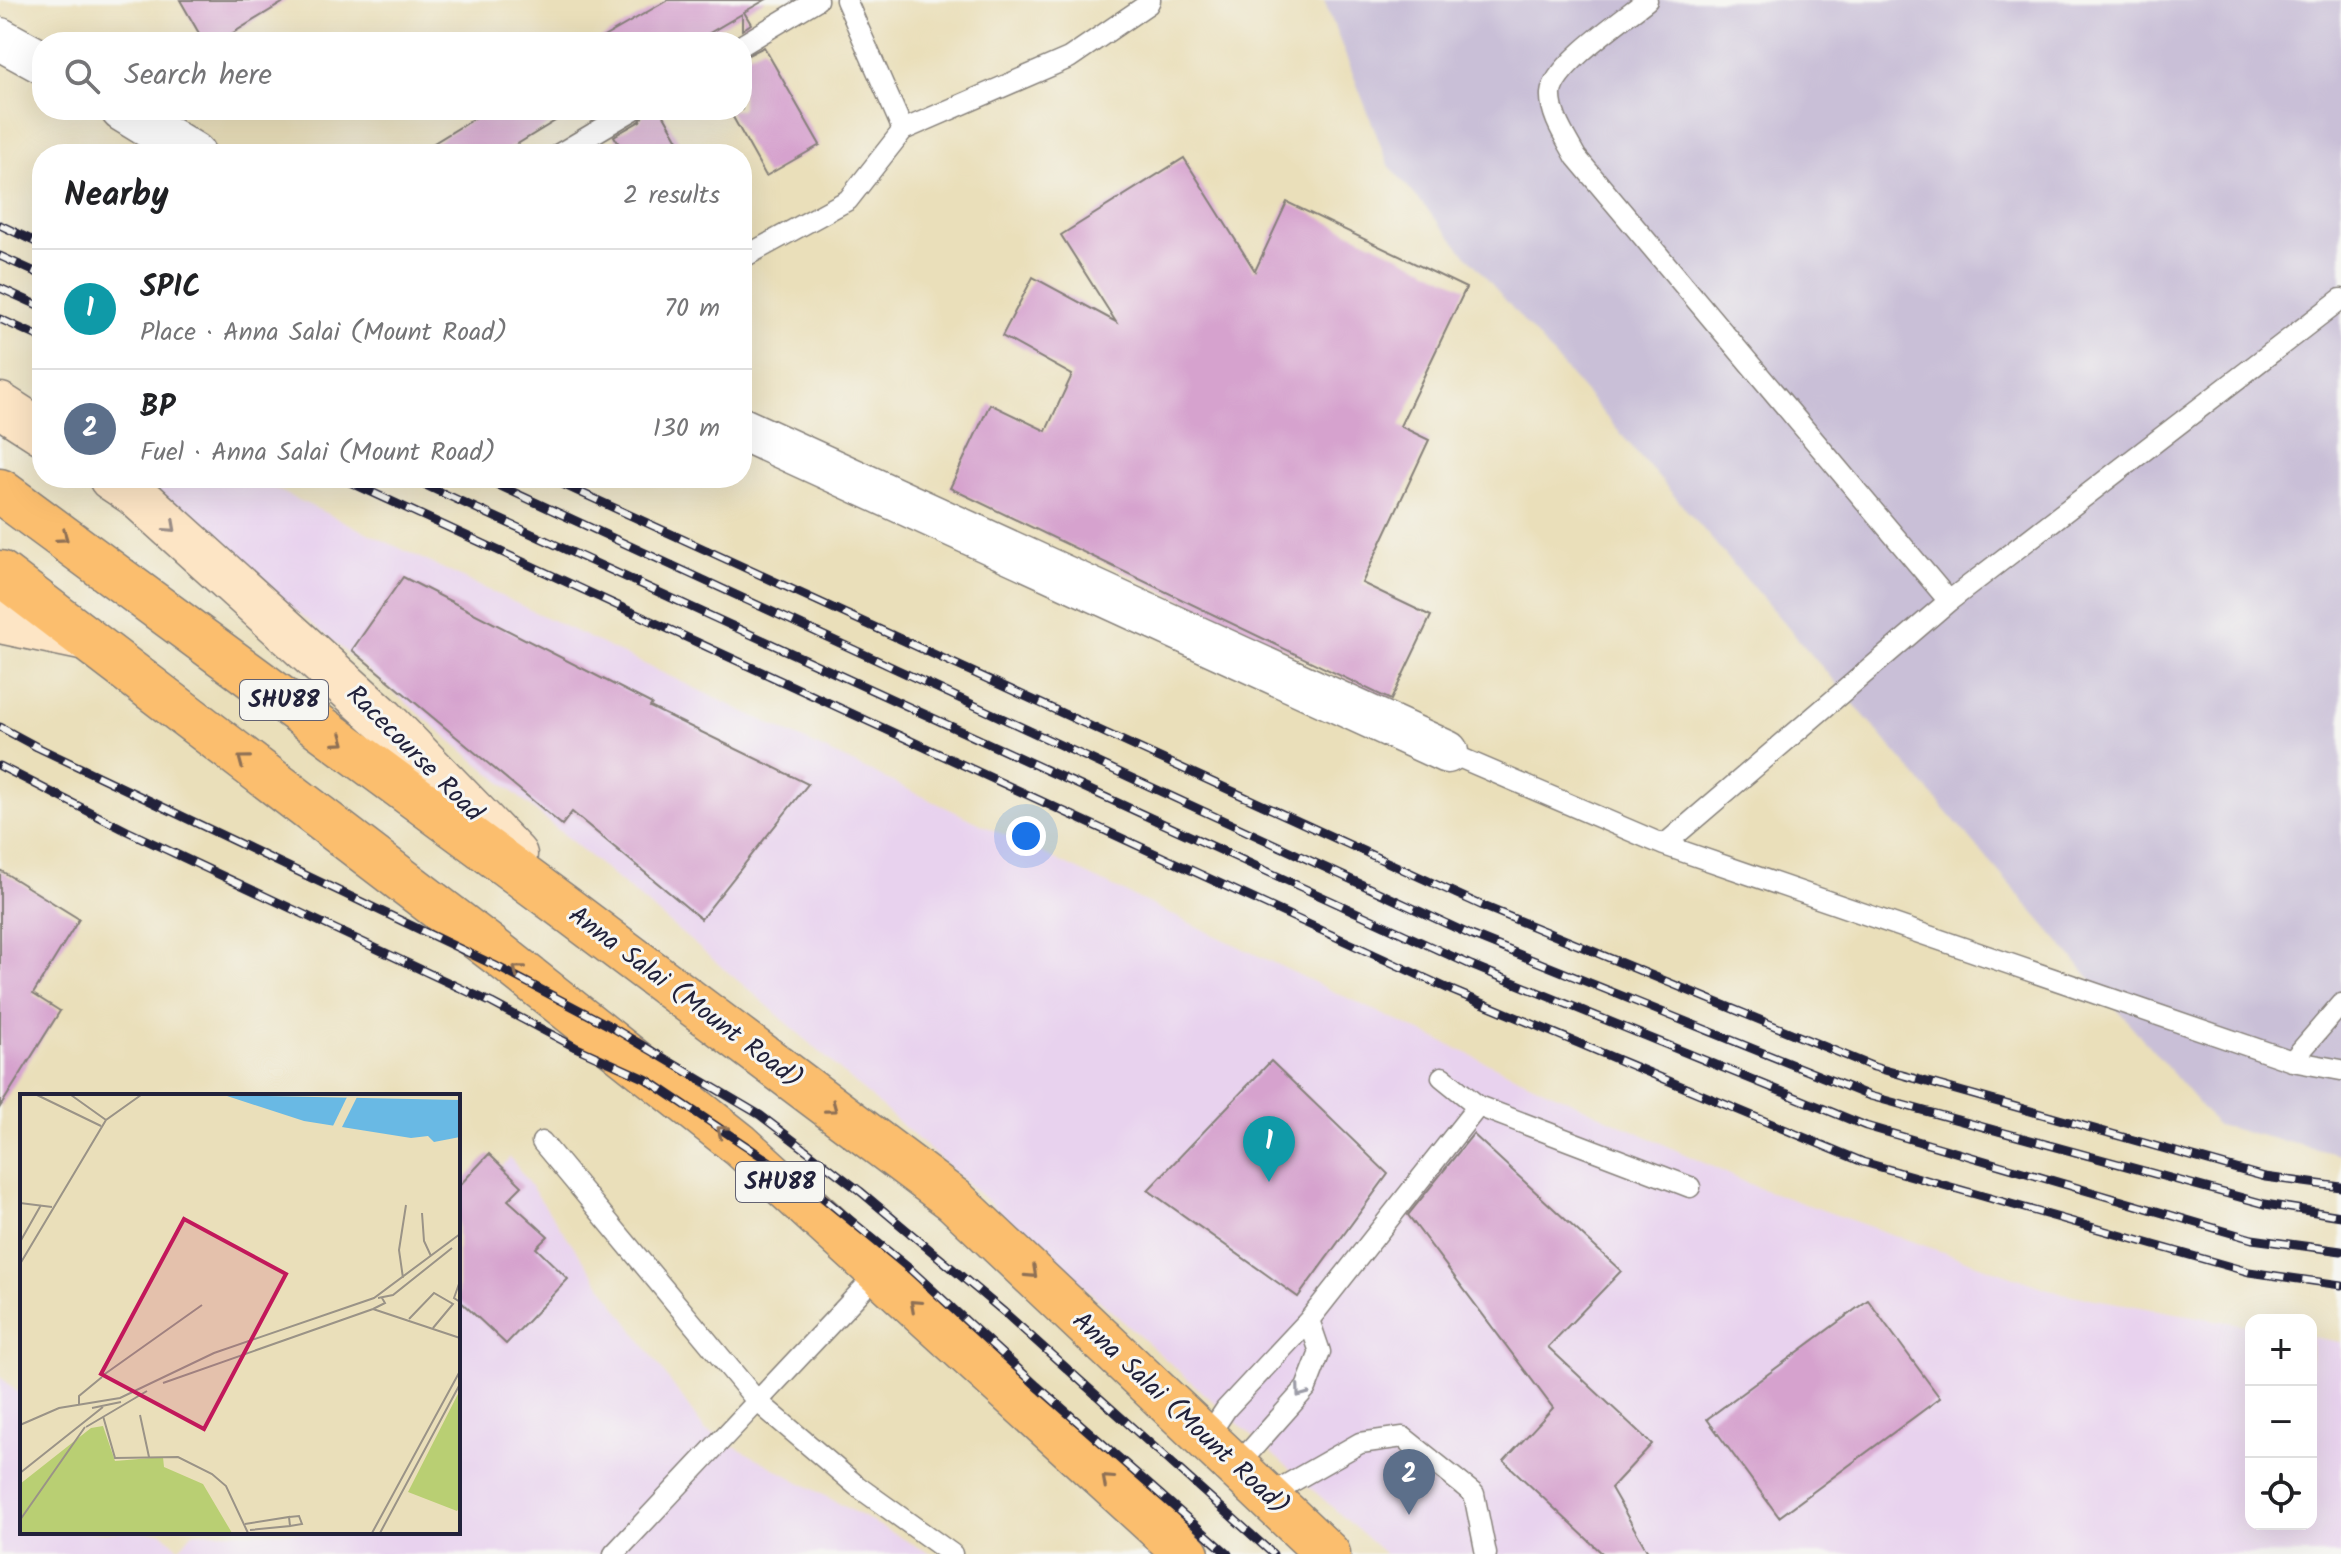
<!DOCTYPE html>
<html lang="en">
<head>
<meta charset="utf-8">
<style>
	body { margin:0; font-family:Kalam,sans-serif; background:#f6f6f6; color:#202124 }
	.controls { position:absolute; right:24px; bottom:24px; display:grid; overflow:hidden; border-radius:16px; box-shadow:0 8px 32px #0002 }
	.controls button { width:72px; height:72px; display:grid; place-items:center; padding:0; border:0; border-bottom:2px solid #e0e0e0; background:#fff; color:#202124; font:40px sans-serif }
	.you { position:absolute; left:1026px; top:836px; width:28px; height:28px; margin:-20px; border:6px solid #fff; border-radius:50%; background:#1a73e8; box-shadow:0 0 0 12px #1a73e833 }
	.badge { display:grid; place-items:center; width:52px; height:52px; border-radius:50%; background:#1a73e8; color:#fff; font-size:26px; font-weight:700 }
	.pin { position:absolute; translate:-50% -66px; filter:drop-shadow(0 2px 4px #0008) }
	.pin::after { content:''; position:absolute; top:42px; width:28px; height:24px; background:inherit; clip-path:polygon(0 0,100% 0,50% 100%) }
	.list { margin:0; padding:0; list-style:none }
	h2 { display:flex; justify-content:space-between; align-items:center; height:104px; margin:0; padding:0 32px; font-size:34px }
	h2 small { font-size:26px; font-weight:400; color:#757577 }
	.list li { display:grid; grid-template-columns:52px 1fr auto; gap:24px; align-items:center; box-sizing:border-box; height:120px; padding:0 32px; border-top:2px solid #e0e0e0 }
	.list b { display:block; font-size:30px; white-space:nowrap }
	.list p { margin:0; font-size:26px; white-space:nowrap; color:#757577 }
	.list em { font-size:26px; font-style:normal; color:#757577 }
	.icon { flex:none; width:44px; height:44px; fill:none; stroke:currentColor; stroke-width:2; stroke-linecap:round; stroke-linejoin:round }
	.map { position:relative; flex:none; width:2341px; height:1554px; overflow:hidden }
	.search { position:absolute; background:#fff; box-shadow:0 8px 32px #0002; left:32px; top:32px; width:720px; height:88px; display:flex; align-items:center; gap:20px; box-sizing:border-box; padding:0 28px; border-radius:32px; color:#757577; font-size:30px }
	.panel { position:absolute; background:#fff; box-shadow:0 8px 32px #0002; left:32px; top:144px; width:720px; height:344px; border-radius:32px }
	.map>svg:first-child { display:block }
</style>
</head>
<body>
<div class="map">
<svg width="2341" height="1554" viewBox="0 0 2341 1554">
	<rect width="100%" height="100%" fill="#f6f6f2"/>
	<filter id="ink" filterUnits="userSpaceOnUse"><feTurbulence type="fractalNoise" baseFrequency=".0125" numOctaves="2"/><feDisplacementMap in="SourceGraphic" scale="16" xChannelSelector="R" yChannelSelector="G"/><feConvolveMatrix kernelMatrix="1 2 1 2 8 2 1 2 1" color-interpolation-filters="sRGB"/></filter>
	<filter id="wash" filterUnits="userSpaceOnUse"><feTurbulence type="fractalNoise" baseFrequency=".006" numOctaves="4" result="noise"/><feDisplacementMap in="SourceGraphic" scale="32" xChannelSelector="R" yChannelSelector="G"/><feGaussianBlur stdDeviation="1.8" result="paint"/><feColorMatrix in="noise" values="0 0 0 0 0 0 0 0 0 0 0 0 0 0 0 0 0 1.4 0 .05"/><feComposite in="paint" operator="in"/></filter>
	<g filter="url(#wash)">
		<rect width="100%" height="100%" fill="#eadfba"/>
		<path fill="#e8d2ee" d="M 138,478 L 252,478 L 1341,995 L 1756,1187 L 2060,1293 L 2251,1326 L 2251,1524 L 2311,1524 L 2311,1337 L 2341,1342 L 2341,1554 L 1385,1554 L 760,999 Z
			M 510,1157 L 705,1430 L 931,1554 L 0,1554 L 0,1376 L 22,1397 L 22,1532 L 162,1532 L 179,1548 L 193,1532 L 458,1532 L 458,1219 Z"/>
		<path fill="#c9bfd7" d="M 1324,0 L 2341,0 L 2341,1155 L 2217,1125 L 1388,164 Z"/>
		<g id="blocks">
			<path fill="#d6a2ce" d="M 180,0 L 287,0 L 218,42 L 204,42 Z
				M 668,0 L 765,0 L 744,12 L 751,24 L 742,30 L 742,14 L 694,42 L 595,42 Z
				M 764,47 L 820,145 L 766,176 L 729,110 L 742,110 L 742,58 Z
				M 488,110 L 573,110 L 501,154 L 416,154 Z
				M 646,110 L 661,110 L 686,154 L 625,154 L 614,136 L 640,121 Z
				M 1184,158 L 1255,271 L 1287,202 L 1466,288 L 1400,426 L 1429,440 L 1362,583 L 1431,616 L 1391,700 L 950,488 L 990,404 L 1046,431 L 1072,375 L 1002,336 L 1033,277 L 1116,322 L 1061,235 Z
				M 403,577 L 652,704 L 650,707 L 808,784 L 701,919 L 572,812 L 562,825 L 352,650 Z
				M 0,870 L 79,919 L 33,994 L 60,1011 L 0,1107 Z
				M 1271,1061 L 1388,1174 L 1298,1297 L 1148,1190 Z
				M 1473,1134 L 1621,1271 L 1548,1347 L 1652,1444 L 1611,1488 L 1649,1554 L 1603,1554 L 1504,1461 L 1553,1408 L 1408,1215 Z
				M 489,1154 L 522,1186 L 508,1200 L 548,1236 L 536,1248 L 568,1279 L 506,1344 L 458,1299 L 458,1187 Z
				M 1868,1300 L 1940,1398 L 1779,1517 L 1707,1419 Z"/>
		</g>
	</g>
	<g filter="url(#ink)">
		<use href="#blocks" fill-opacity="0" stroke="#86807a" stroke-width="2"/>
		<g fill="none" stroke-linecap="round" stroke-linejoin="round">
			<defs>
				<path id="service" d="M 846,0 L 903,130 L 1069,58 L 1148,4 L 1150,0
					M 1647,0 C 1625,18 1553,66 1551,94 C 1550,115 1566,138 1576,157 L 1949,601
					M 742,45 L 817,0
					M 559,154 L 633,110
					M 742,258 L 848,200 L 903,130
					M 1447,752 L 1664,845 L 2292,1061 L 2341,1070
					M 1664,845 L 1949,601 L 2341,299
					M 2292,1061 L 2341,1004
					M 1442,1077 L 1478,1106 L 1690,1187
					M 542,1142 L 757,1401 L 857,1486 L 952,1554
					M 1206,1439 L 1226,1409 L 1309,1320 L 1478,1106
					M 1236,1467 L 1306,1388 L 1320,1352 L 1309,1320
					M 1267,1496 L 1360,1443 L 1403,1437 L 1474,1494 L 1486,1554
					M 614,1554 L 879,1272"/>
				<path id="minor" d="M 0,39 L 42,62
					M 122,110 L 194,154
					M 742,429 L 1447,752"/>
				<path id="secondary" d="M 0,405 L 42,432
					M 111,478 L 135,494 L 384,720 L 515,855
					M 0,621 L 86,639"/>
				<path id="primary" d="M 0,491 L 568,910 L 954,1200 L 1328,1554
					M 0,573 L 500,955 L 740,1145 L 1187,1554"/>
			</defs>
			<use href="#service" stroke="#86807a" stroke-width="23"/>
			<use href="#minor" stroke="#86807a" stroke-width="45"/>
			<use href="#secondary" stroke="#86807a" stroke-width="47"/>
			<use href="#primary" stroke="#86807a" stroke-width="47"/>
			<use href="#service" stroke="#fff" stroke-width="20"/>
			<use href="#minor" stroke="#fff" stroke-width="42"/>
			<use href="#secondary" stroke="#fde5c5" stroke-width="44"/>
			<use href="#primary" stroke="#fbbe6e" stroke-width="44"/>
			<defs>
				<path id="rail" d="M 0,225 L 42,245
					M 0,256 L 42,275
					M 0,288 L 42,307
					M 0,319 L 42,338
					M 341,478 L 1451,990 L 1863,1162 L 2249,1272 L 2341,1285
					M 410,478 L 1471,965 L 1866,1126 L 2252,1239 L 2341,1251
					M 483,478 L 1471,935 L 1870,1096 L 2265,1204 L 2341,1216
					M 549,478 L 1483,906 L 1874,1067 L 2265,1177 L 2341,1187
					M 0,727 L 37,747 L 494,965 L 608,1025 L 760,1115 L 860,1191 L 1004,1312 L 1273,1554
					M 0,766 L 127,831 L 492,1003 L 575,1047 L 646,1079 L 821,1196 L 911,1270 L 1037,1386 L 1228,1554"/>
			</defs>
			<use href="#rail" stroke="#22223b" stroke-width="9"/>
			<use href="#rail" stroke="#f6f6f2" stroke-width="6" stroke-dasharray="18" stroke-linecap="butt"/>
		</g>
		<defs><path id="oneway-chevron" d="M-2-3.5L2.5 0L-2 3.5" fill="none" stroke-width="1.6" stroke-linecap="round" stroke-linejoin="round" transform="scale(2)"/></defs>
		<use stroke="#9a8d87" href="#oneway-chevron" transform="translate(171 527) rotate(42)"/>
		<g stroke="#8e7054">
			<use href="#oneway-chevron" transform="translate(63 537) rotate(36)"/>
			<use href="#oneway-chevron" transform="translate(340 741) rotate(36)"/>
			<use href="#oneway-chevron" transform="translate(243 760) rotate(-143)"/>
			<use href="#oneway-chevron" transform="translate(518 970) rotate(-142)"/>
			<use href="#oneway-chevron" transform="translate(832 1108) rotate(37)"/>
			<use href="#oneway-chevron" transform="translate(722 1131) rotate(-142)"/>
			<use href="#oneway-chevron" transform="translate(1032 1273) rotate(43)"/>
			<use href="#oneway-chevron" transform="translate(915 1305) rotate(-138)"/>
			<use href="#oneway-chevron" transform="translate(1107 1480) rotate(-138)"/>
		</g>
		<use stroke="#9c9ca7" href="#oneway-chevron" transform="translate(1301 1392) rotate(126)"/>
	</g>
	<g text-anchor="middle" dominant-baseline="central" stroke-width="6" stroke-linejoin="round" paint-order="stroke">
		<g fill="#f6f6f2" stroke="#626272" stroke-width="2">
			<rect x="240" y="680" width="88" height="40" rx="6"/>
			<rect x="736" y="1162" width="88" height="40" rx="6"/>
		</g>
		<g font-size="24" font-weight="bold" fill="#22223b">
			<text x="284" y="700">SHU88</text>
			<text x="780" y="1182">SHU88</text>
		</g>
		<g font-size="26" fill="#22223b" stroke="#f6f6f2">
			<text transform="translate(414 754) rotate(45)">Racecourse Road</text>
			<text transform="translate(685 998) rotate(37)">Anna Salai (Mount Road)</text>
			<text transform="translate(1180 1414) rotate(43)">Anna Salai (Mount Road)</text>
		</g>
	</g>
	<g transform="translate(20 1094)">
		<rect width="440" height="440" fill="#eadfba"/>
		<path d="M 440,296 L 440,412 L 437,417 L 388,398 ZM 83,332 L 95,367 L 143,363 L 144,373 L 183,390 L 212,439 L 0,439 L 0,390 L 71,334 Z" fill="#b9cf73"/>
		<path d="M 204,1 L 440,6 L 440,43 L 414,48 L 408,42 L 391,44 L 284,27 Z" fill="#69b9e4"/>
		<path d="M 328,1 L 338,1 L 321,35 L 312,34 Z" fill="#eadfba"/>
		<path fill="none" stroke="#9a9387" stroke-width="2" d="M 17,1 L 81,32M 51,1 L 86,26M 0,109 L 32,113M 402,119 L 404,147 L 411,162M 0,148 L 21,111M 0,170 L 86,26 L 121,1M 383,184 L 379,156 L 386,111M 440,187 L 434,204 L 440,208M 358,204 L 373,201 L 432,154M 353,215 L 440,244M 389,225 L 414,199 L 433,210 L 413,234M 82,282 L 182,211M 143,289 L 353,215 L 365,209 L 362,204M 59,310 L 59,302 L 82,283M 72,314 L 101,308M 120,321 L 129,363M 83,322 L 95,364 L 158,363 L 192,380 L 206,392 L 228,439M 0,331 L 39,314 L 100,304 L 194,259 L 354,204 L 440,140M 66,333 L 127,297M 0,379 L 83,313M 269,423 L 279,422 L 282,430 L 270,432M 0,426 L 65,333M 225,430 L 269,423 L 270,432 L 230,436M 352,439 L 440,277M 360,439 L 440,290"/>
		<path fill="#c2185b" fill-opacity="0.15" stroke="#c2185b" stroke-width="4" d="M 164,125 L 266,180 L 184,335 L 81,280 Z"/>
		<rect width="440" height="440" fill="none" stroke="#22223b" stroke-width="4"/>
	</g>
</svg>
<div class="controls">
<button>+</button>
<button>−</button>
<button><svg class="icon" aria-label="locate" viewBox="0 0 24 24"><circle cx="12" cy="12" r="6"/><path d="M12 2v4M12 18v4M2 12h4M18 12h4"/></svg></button>
</div>
<div class="you"></div>
<div class="pin badge" style="left:1269px;top:1182px;background:#0f9aa8">1</div>
<div class="pin badge" style="left:1409px;top:1515px;background:#5c6f8a">2</div>
<div class="search"><svg class="icon" aria-label="search" viewBox="0 0 24 24"><circle cx="10" cy="10" r="6"/><path d="M15 15l6 6"/></svg>Search here</div>
<section class="panel">
<h2>Nearby<small>2 results</small></h2>
<ul class="list">
<li><span class="badge" style="background:#0f9aa8">1</span><div><b>SPIC</b><p>Place · Anna Salai (Mount Road)</p></div><em>70 m</em></li>
<li><span class="badge" style="background:#5c6f8a">2</span><div><b>BP</b><p>Fuel · Anna Salai (Mount Road)</p></div><em>130 m</em></li>
</ul>
</section>
</div>
</body>
</html>
